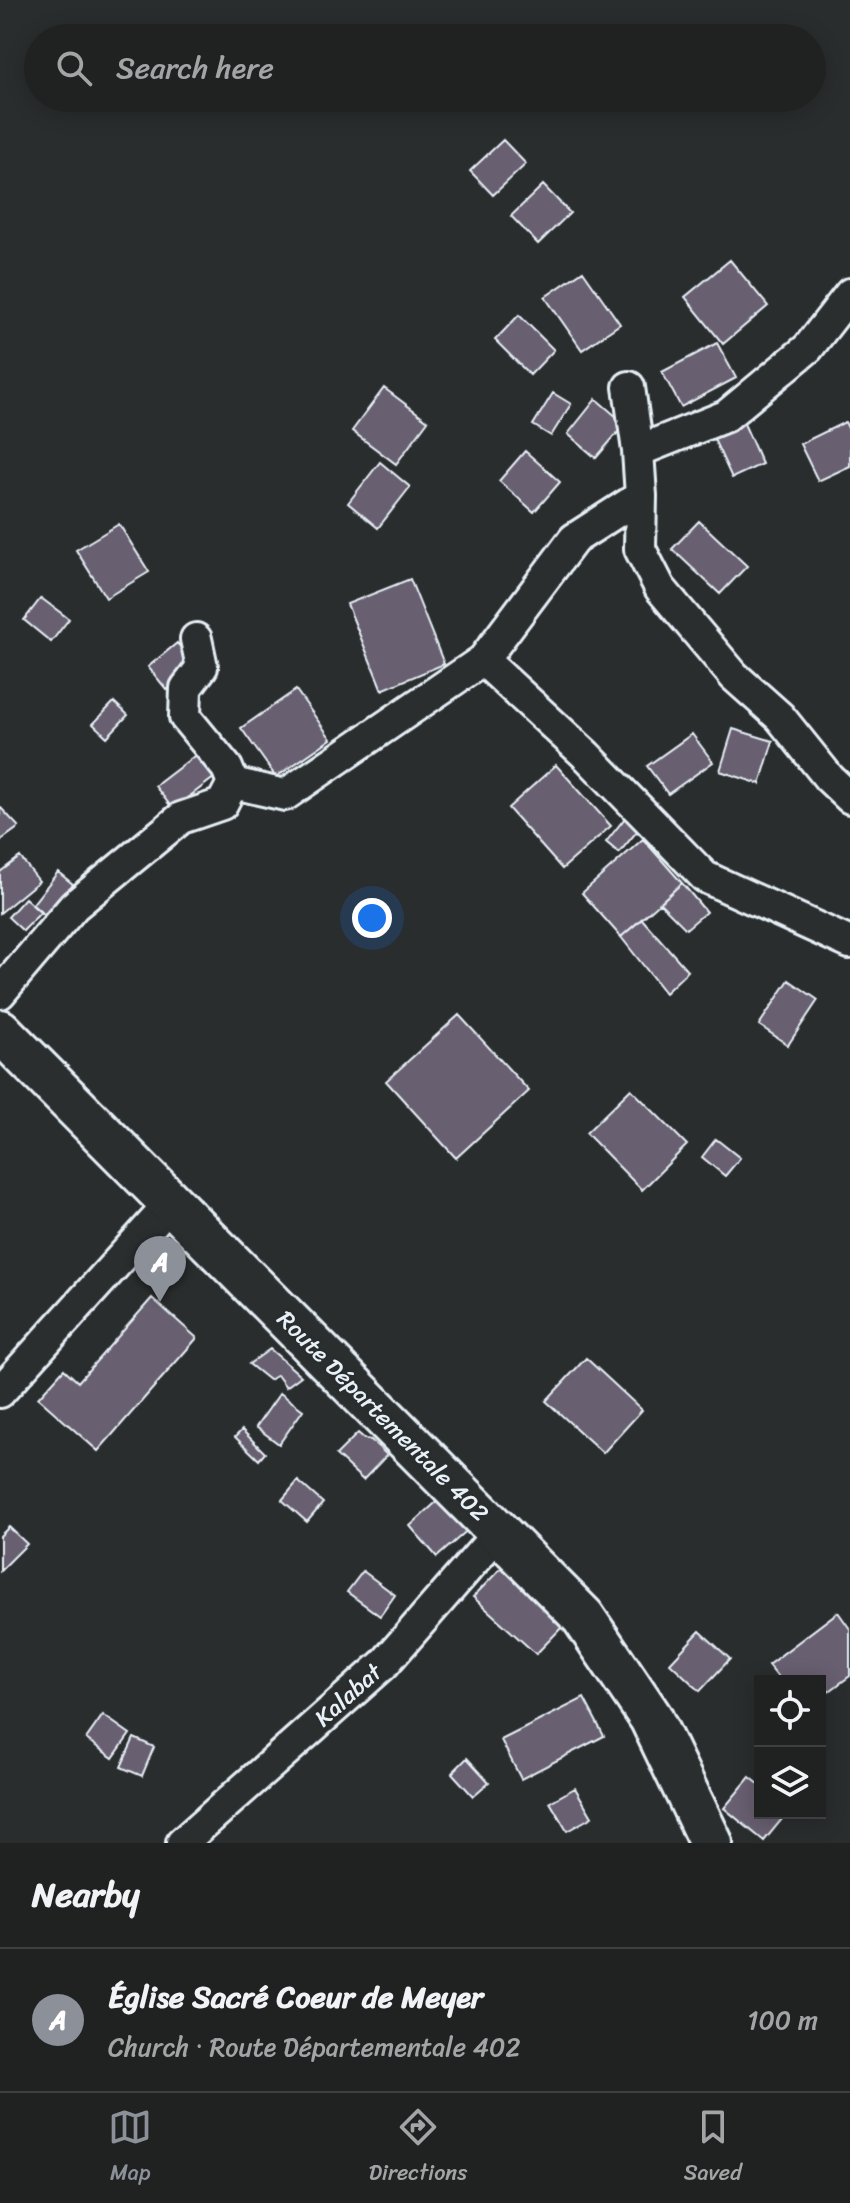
<!DOCTYPE html>
<html lang="en">
<head>
<meta charset="utf-8">
<style>
	body { margin:0; font-family:Sriracha,sans-serif; background:#282a2a; color:#f1f3f6 }
	.controls { position:absolute; right:24px; bottom:24px; display:grid; overflow:hidden; border-radius:0px; box-shadow:0 4px 20px #0003 }
	.controls button { width:72px; height:72px; display:grid; place-items:center; padding:0; border:0; border-bottom:2px solid #3d3f40; background:#202222; color:#f1f3f6; font:40px sans-serif }
	.you { position:absolute; left:372px; top:918px; width:28px; height:28px; margin:-20px; border:6px solid #fff; border-radius:50%; background:#1a73e8; box-shadow:0 0 0 12px #1a73e833 }
	.badge { display:grid; place-items:center; width:52px; height:52px; border-radius:50%; background:#8c9099; color:#fff; font-size:26px; font-weight:700 }
	.pin { position:absolute; translate:-50% -66px; filter:drop-shadow(0 2px 4px #0008) }
	.pin::after { content:''; position:absolute; top:42px; width:28px; height:24px; background:inherit; clip-path:polygon(0 0,100% 0,50% 100%) }
	.list { margin:0; padding:0; list-style:none }
	h2 { display:flex; justify-content:space-between; align-items:center; height:104px; margin:0; padding:0 32px; font-size:34px }
	h2 small { font-size:26px; font-weight:400; color:#a2a4a5 }
	.list li { display:grid; grid-template-columns:52px 1fr auto; gap:24px; align-items:center; box-sizing:border-box; height:144px; padding:0 32px; border-top:2px solid #3d3f40 }
	.list b { display:block; font-size:30px; white-space:nowrap }
	.list p { margin:0; font-size:26px; white-space:nowrap; color:#a2a4a5 }
	.list em { font-size:26px; font-style:normal; color:#a2a4a5 }
	.icon { flex:none; width:44px; height:44px; fill:none; stroke:currentColor; stroke-width:2; stroke-linecap:round; stroke-linejoin:round }
	.map { position:relative; flex:none; width:850px; height:1843px; overflow:hidden }
	.search { position:absolute; background:#202222; box-shadow:0 4px 20px #0003; left:24px; right:24px; top:24px; height:88px; display:flex; align-items:center; gap:20px; box-sizing:border-box; padding:0 28px; border-radius:44px; color:#a2a4a5; font-size:30px }
	.sheet { height:248px; background:#202222 }
	nav { display:flex; justify-content:space-around; align-items:center; box-sizing:border-box; height:112px; border-top:2px solid #3d3f40; background:#202222; font-size:22px; color:#a2a4a5 }
	nav a { display:grid; justify-items:center; gap:4px }
	nav .on { color:#8c9099 }
	.map>svg:first-child { display:block }
</style>
</head>
<body>
<div class="map">
<svg width="850" height="1843" viewBox="0 0 850 1843">
	<rect width="100%" height="100%" fill="#2a2d2e"/>
	<filter id="ink" filterUnits="userSpaceOnUse"><feTurbulence type="fractalNoise" baseFrequency=".0125" numOctaves="2"/><feDisplacementMap in="SourceGraphic" scale="16" xChannelSelector="R" yChannelSelector="G"/><feConvolveMatrix kernelMatrix="1 2 1 2 8 2 1 2 1" color-interpolation-filters="sRGB"/></filter>
	<g filter="url(#ink)">
		<path fill="#675e6f" stroke="#e8f1f8" stroke-width="2" d="M 503,140 L 526,164 L 493,195 L 470,171 Z
			M 543,185 L 570,213 L 538,244 L 511,216 Z
			M 730,260 L 768,306 L 723,344 L 685,297 Z
			M 583,271 L 620,324 L 582,350 L 545,297 Z
			M 519,315 L 554,350 L 530,375 L 495,340 Z
			M 717,343 L 736,378 L 681,407 L 662,372 Z
			M 384,388 L 428,421 L 396,464 L 352,431 Z
			M 553,393 L 571,404 L 551,436 L 533,425 Z
			M 596,399 L 625,424 L 596,458 L 568,434 Z
			M 742,419 L 762,464 L 732,478 L 711,433 Z
			M 845,422 L 850,432 L 850,466 L 818,481 L 800,444 Z
			M 525,451 L 560,482 L 534,512 L 499,481 Z
			M 380,462 L 410,487 L 378,528 L 348,503 Z
			M 699,521 L 747,566 L 720,594 L 672,549 Z
			M 119,524 L 149,572 L 106,598 L 76,550 Z
			M 410,579 L 444,664 L 382,690 L 347,604 Z
			M 41,598 L 69,619 L 51,642 L 24,620 Z
			M 177,643 L 196,666 L 167,690 L 148,667 Z
			M 296,690 L 331,739 L 276,777 L 241,728 Z
			M 114,702 L 128,715 L 107,737 L 93,724 Z
			M 733,729 L 773,741 L 760,784 L 720,771 Z
			M 692,734 L 713,762 L 668,794 L 647,766 Z
			M 206,747 L 224,770 L 173,809 L 155,786 Z
			M 556,765 L 611,826 L 562,869 L 508,808 Z
			M 0,807 L 19,827 L 0,841 Z
			M 625,818 L 639,829 L 619,853 L 606,842 Z
			M 643,839 L 682,883 L 621,937 L 582,893 Z
			M 20,857 L 39,881 L 0,913 L 0,872 Z
			M 58,872 L 80,890 L 52,923 L 32,905 Z
			M 682,883 L 706,912 L 686,929 L 660,903 Z
			M 25,898 L 41,912 L 23,931 L 8,917 Z
			M 642,919 L 688,971 L 665,993 L 621,937 Z
			M 789,980 L 818,1000 L 788,1045 L 759,1025 Z
			M 459,1015 L 529,1091 L 456,1158 L 386,1081 Z
			M 631,1089 L 687,1145 L 642,1190 L 586,1133 Z
			M 716,1139 L 740,1158 L 725,1176 L 702,1157 Z
			M 152,1298 L 197,1338 L 98,1451 L 38,1398 L 64,1369 L 78,1382 Z
			M 270,1349 L 301,1376 L 286,1387 L 277,1375 L 269,1380 L 249,1364 Z
			M 586,1358 L 642,1410 L 603,1453 L 546,1401 Z
			M 280,1393 L 303,1410 L 279,1444 L 256,1427 Z
			M 242,1430 L 265,1453 L 259,1460 L 235,1437 Z
			M 358,1433 L 365,1439 L 371,1440 L 387,1455 L 363,1480 L 336,1455 Z
			M 298,1481 L 323,1503 L 307,1522 L 282,1500 Z
			M 443,1496 L 471,1527 L 437,1557 L 410,1526 Z
			M 9,1527 L 27,1544 L 0,1571 L 0,1536 Z
			M 508,1561 L 566,1623 L 536,1654 L 473,1597 Z
			M 363,1571 L 395,1595 L 380,1616 L 347,1592 Z
			M 838,1612 L 850,1629 L 850,1676 L 820,1698 L 820,1681 L 781,1681 L 768,1665 Z
			M 700,1631 L 730,1659 L 700,1691 L 670,1663 Z
			M 584,1698 L 604,1736 L 521,1779 L 501,1740 Z
			M 103,1715 L 130,1734 L 113,1758 L 86,1739 Z
			M 134,1738 L 154,1747 L 142,1776 L 121,1767 Z
			M 467,1758 L 489,1782 L 473,1796 L 452,1773 Z
			M 750,1777 L 760,1785 L 760,1813 L 787,1813 L 764,1841 L 724,1808 Z
			M 575,1788 L 592,1817 L 567,1831 L 550,1802 Z"/>
		<g fill="none" stroke-linecap="round" stroke-linejoin="round">
			<defs>
				<path id="minor" d="M 629,387 L 638,451
					M 641,496 L 640,549 L 660,588 L 734,676 L 780,717 L 829,778 L 850,798
					M 196,639 L 202,667 L 186,688 L 185,717 L 227,768 L 233,783
					M 483,660 L 586,755 L 705,877 L 850,943
					M 0,993 L 74,906 L 181,818 L 222,804 L 233,783 L 285,795 L 483,660 L 574,539 L 641,496 L 638,451 L 726,416 L 808,348 L 850,294
					M 0,1392 L 170,1204
					M 182,1843 L 384,1664 L 499,1532"/>
				<path id="secondary" d="M 0,1031 L 583,1617 L 651,1718 L 711,1843"/>
			</defs>
			<use href="#minor" stroke="#e8f1f8" stroke-width="36"/>
			<use href="#secondary" stroke="#e8f1f8" stroke-width="48"/>
			<use href="#minor" stroke="#2a2d2e" stroke-width="30"/>
			<use href="#secondary" stroke="#2a2d2e" stroke-width="42"/>
		</g>
	</g>
	<g text-anchor="middle" dominant-baseline="central" stroke-width="6" stroke-linejoin="round" paint-order="stroke">
		<g font-size="24" fill="#e8f1f8" stroke="#2a2d2e">
			<text transform="translate(383 1416) rotate(45)">Route Départementale 402</text>
			<text transform="translate(348 1695) rotate(-42)">Kalabat</text>
		</g>
	</g>
</svg>
<div class="controls">
<button><svg class="icon" aria-label="locate" viewBox="0 0 24 24"><circle cx="12" cy="12" r="6"/><path d="M12 2v4M12 18v4M2 12h4M18 12h4"/></svg></button>
<button><svg class="icon" aria-label="layers" viewBox="0 0 24 24"><path d="M12 4l9 5-9 5-9-5zM3 14l9 5 9-5"/></svg></button>
</div>
<div class="you"></div>
<div class="pin badge" style="left:160px;top:1302px">A</div>
<div class="search"><svg class="icon" aria-label="search" viewBox="0 0 24 24"><circle cx="10" cy="10" r="6"/><path d="M15 15l6 6"/></svg>Search here</div>
</div>
<section class="sheet">
<h2>Nearby<small></small></h2>
<ul class="list">
<li><span class="badge">A</span><div><b>Église Sacré Coeur de Meyer</b><p>Church · Route Départementale 402</p></div><em>100 m</em></li>
</ul>
</section>
<nav>
<a class="on"><svg class="icon" aria-label="map" viewBox="0 0 24 24"><path d="M3 6l6-2 6 2 6-2v14l-6 2-6-2-6 2zM9 4v14M15 6v14"/></svg>Map</a>
<a><svg class="icon" aria-label="directions" viewBox="0 0 24 24"><path d="M12 3l9 9-9 9-9-9zM9 14v-3h6M13 9l2 2-2 2"/></svg>Directions</a>
<a><svg class="icon" aria-label="saved" viewBox="0 0 24 24"><path d="M7 4h10v16l-5-4-5 4z"/></svg>Saved</a>
</nav>
</body>
</html>
